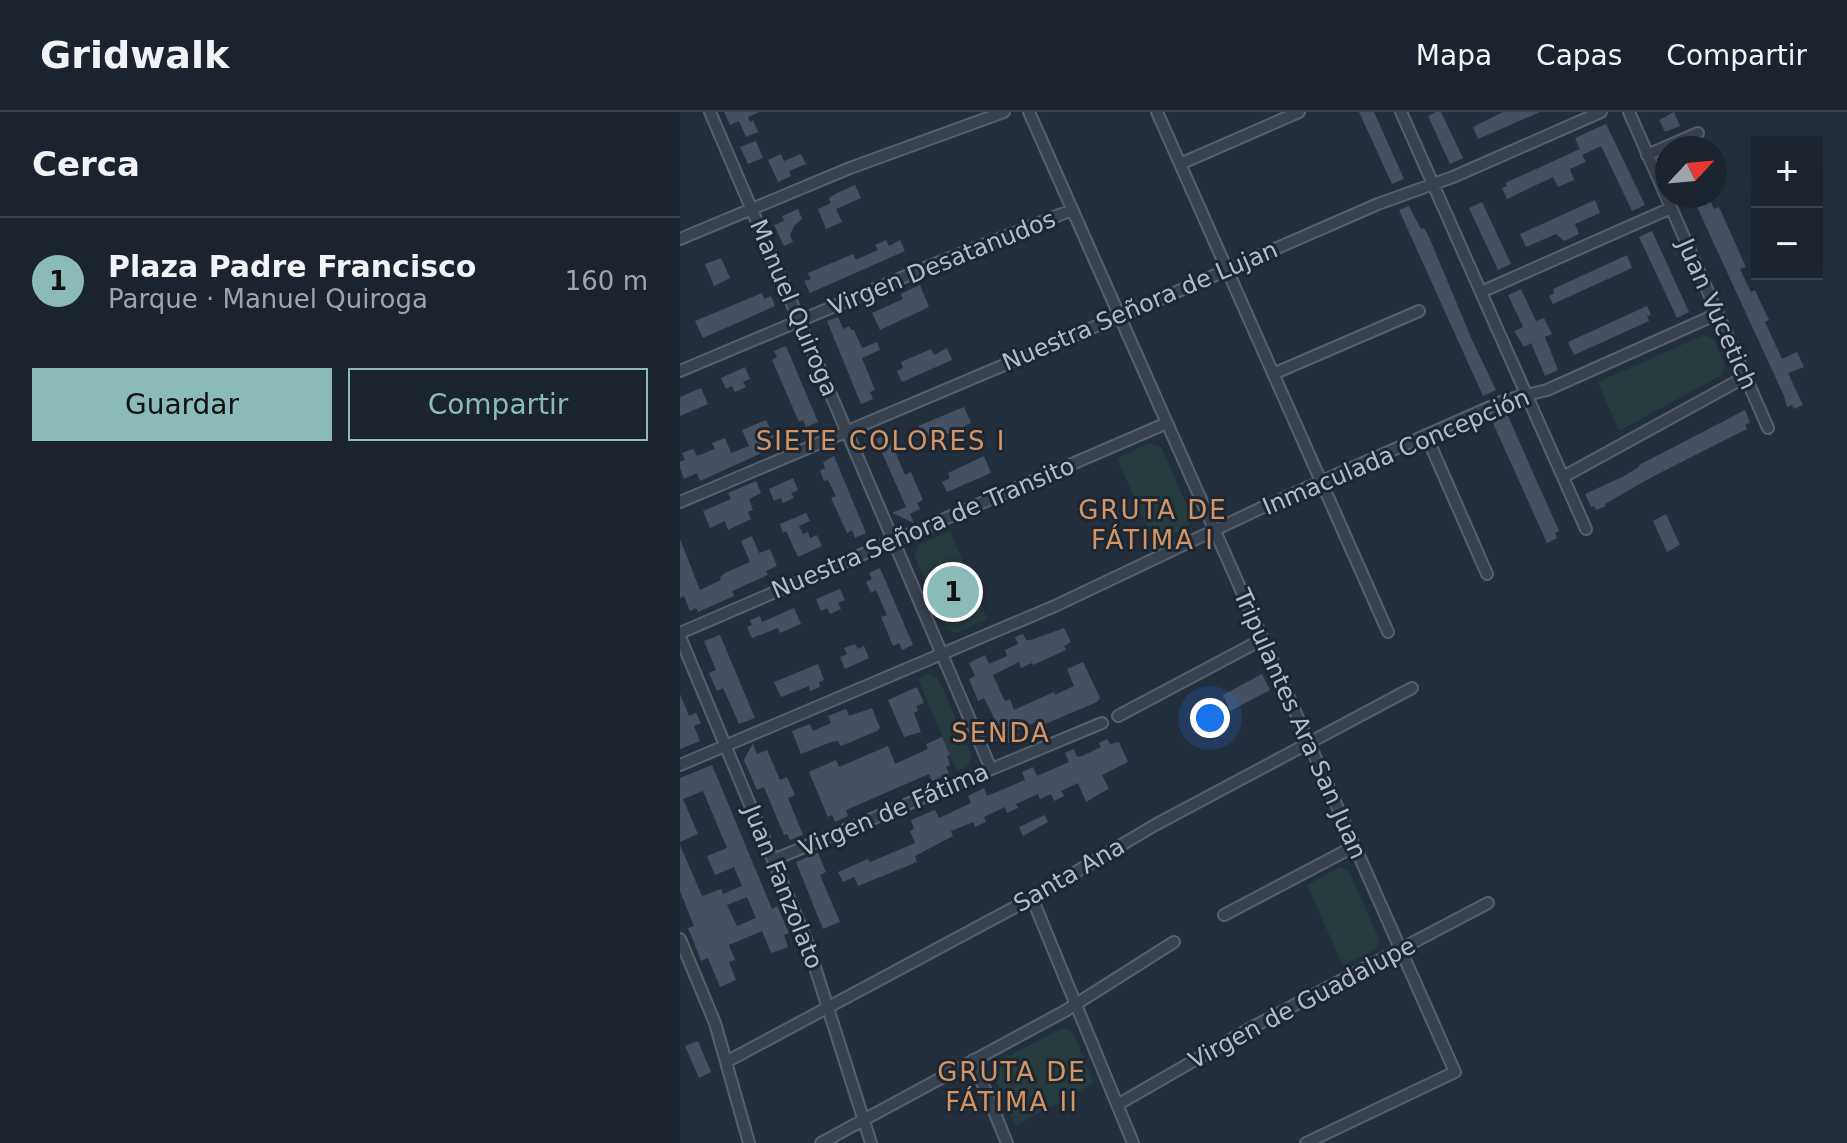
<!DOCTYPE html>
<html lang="es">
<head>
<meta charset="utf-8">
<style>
	body { margin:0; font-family:"DejaVu Sans",sans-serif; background:#242b36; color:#f1f3f6 }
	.controls { position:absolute; right:24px; top:24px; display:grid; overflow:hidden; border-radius:0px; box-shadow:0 8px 32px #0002 }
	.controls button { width:72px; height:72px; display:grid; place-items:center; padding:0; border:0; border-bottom:2px solid #39404a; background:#1b232e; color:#f1f3f6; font:40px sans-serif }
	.compass { position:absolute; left:975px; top:24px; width:72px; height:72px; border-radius:50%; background:#1b232e; box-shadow:0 8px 32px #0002; rotate:64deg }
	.you { position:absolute; left:530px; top:606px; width:28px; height:28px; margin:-20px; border:6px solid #fff; border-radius:50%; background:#1a73e8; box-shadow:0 0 0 12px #1a73e833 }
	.badge { display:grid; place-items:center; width:52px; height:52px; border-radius:50%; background:#8bbbb9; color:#111; font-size:26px; font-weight:700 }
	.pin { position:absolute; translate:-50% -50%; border:4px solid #fff; box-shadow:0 2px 8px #0006 }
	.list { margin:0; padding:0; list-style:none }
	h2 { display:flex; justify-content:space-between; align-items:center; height:104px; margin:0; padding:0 32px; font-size:34px }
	h2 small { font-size:26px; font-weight:400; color:#a0a4aa }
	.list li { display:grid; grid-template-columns:52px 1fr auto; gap:24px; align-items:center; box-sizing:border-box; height:128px; padding:0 32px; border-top:2px solid #39404a }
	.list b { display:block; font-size:30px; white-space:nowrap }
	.list p { margin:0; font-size:26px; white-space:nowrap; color:#a0a4aa }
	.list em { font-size:26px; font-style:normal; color:#a0a4aa }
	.actions { display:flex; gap:16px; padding:24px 32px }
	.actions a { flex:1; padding:18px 0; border:2px solid #8bbbb9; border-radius:0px; text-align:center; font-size:28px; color:#8bbbb9 }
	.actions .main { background:#8bbbb9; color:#111 }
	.map { position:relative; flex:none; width:1167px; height:1031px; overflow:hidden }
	header { display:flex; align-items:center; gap:48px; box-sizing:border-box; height:112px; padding:0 40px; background:#1b232e; border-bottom:2px solid #39404a }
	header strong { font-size:38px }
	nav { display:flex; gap:44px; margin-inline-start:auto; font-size:28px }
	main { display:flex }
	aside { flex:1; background:#1b232e }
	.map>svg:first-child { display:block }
</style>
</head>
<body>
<header>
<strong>Gridwalk</strong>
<nav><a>Mapa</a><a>Capas</a><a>Compartir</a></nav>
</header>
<main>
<aside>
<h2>Cerca<small></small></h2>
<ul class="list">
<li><span class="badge">1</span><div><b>Plaza Padre Francisco</b><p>Parque · Manuel Quiroga</p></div><em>160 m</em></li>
</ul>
<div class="actions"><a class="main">Guardar</a><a>Compartir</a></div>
</aside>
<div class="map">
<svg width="1167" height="1031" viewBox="0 0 1167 1031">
	<rect width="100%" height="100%" fill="#242f3e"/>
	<path fill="#263c3f" d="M 1024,223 L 1034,227 L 1045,253 L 1042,263 L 939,319 L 918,270 Z
		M 470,331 L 481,335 L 512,405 L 508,415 L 474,431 L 437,346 Z
		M 270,419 L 307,507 L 276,521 L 266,517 L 234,443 L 238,433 Z
		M 249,562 L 258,566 L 292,644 L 288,654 L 277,659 L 238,567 Z
		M 660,755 L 669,759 L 699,827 L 696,837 L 663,854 L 627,773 Z
		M 382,916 L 392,919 L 414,971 L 335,1014 L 313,961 L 316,951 Z"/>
	<path fill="#455162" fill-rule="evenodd" d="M 44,0 L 79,0 L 68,5 L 70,10 L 73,8 L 78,20 L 66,25 L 59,9 L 50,13 Z
		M 679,0 L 694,0 L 724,67 L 712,72 Z
		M 756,0 L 761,0 L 783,46 L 770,52 L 748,4 Z
		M 823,0 L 860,0 L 798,27 L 793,15 Z
		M 994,0 L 1000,14 L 985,20 L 979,8 Z
		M 926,12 L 965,93 L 952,99 L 921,34 L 902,43 L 906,50 L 890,57 L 894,68 L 878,75 L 873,65 L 827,87 L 822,76 L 827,74 L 825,71 L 900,37 L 902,42 L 895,26 Z
		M 76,29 L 83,46 L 68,52 L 60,35 Z
		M 101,42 L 104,49 L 121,42 L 126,52 L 109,59 L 111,64 L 98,70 L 88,48 Z
		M 175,73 L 181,86 L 156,97 L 162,110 L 146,117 L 138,97 L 151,91 L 149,86 L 157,81 Z
		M 1012,84 L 1028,84 L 1034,97 L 1039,95 L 1066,155 L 1060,157 L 1071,180 L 1075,178 L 1080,189 L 1089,208 L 1085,210 L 1102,247 L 1117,240 L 1124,255 L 1108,261 L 1123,293 L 1114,297 L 1112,293 L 1107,295 L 1104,284 Z
		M 915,88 L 920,101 L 895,112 L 899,122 L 884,129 L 876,122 L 846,135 L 840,122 Z
		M 802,90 L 831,152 L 818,158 L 789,96 Z
		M 729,94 L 741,117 L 744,116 L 749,125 L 792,228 L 816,278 L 803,284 L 719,98 Z
		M 118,97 L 122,107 L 114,114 L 110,123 L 113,130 L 104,134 L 94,113 L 104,109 L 102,104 Z
		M 972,119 L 1009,200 L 997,206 L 959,125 Z
		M 206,128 L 209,134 L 220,128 L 225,139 L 130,181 L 124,169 L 131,167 L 128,161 L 173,142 L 176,148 L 198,138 L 195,133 Z
		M 947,143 L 952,156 L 873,192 L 869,184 L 874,181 L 873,177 Z
		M 41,146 L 50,166 L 34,174 L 25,152 Z
		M 240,173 L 249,195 L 200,218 L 192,201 L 223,187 L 221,182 Z
		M 841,177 L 856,209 L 864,206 L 872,222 L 865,225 L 878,258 L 865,264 L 851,231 L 844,235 L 834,219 L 843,215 L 828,183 Z
		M 82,181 L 84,187 L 91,184 L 95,194 L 23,226 L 15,209 Z
		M 967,194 L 971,203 L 967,204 L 969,209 L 894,243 L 888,230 Z
		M 158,205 L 163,217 L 169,214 L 171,218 L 174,218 L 182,236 L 197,230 L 200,238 L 182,246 L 195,278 L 190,280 L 193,287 L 181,292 L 147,209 Z
		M 106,234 L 138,310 L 126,315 L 123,308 L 119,310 L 92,248 L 97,245 L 94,239 Z
		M 267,236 L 272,248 L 222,270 L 217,259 L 223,256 L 221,250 L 251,237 L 254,243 Z
		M 65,255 L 70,267 L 63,270 L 66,275 L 55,280 L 52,274 L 46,277 L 41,266 Z
		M 21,276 L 28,292 L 0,304 L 0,285 Z
		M 284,295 L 291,311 L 265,323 L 255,332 L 254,329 L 247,332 L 238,314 Z
		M 1065,298 L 1070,310 L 1065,313 L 1067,317 L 970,366 L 925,392 L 926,394 L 916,398 L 914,394 L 911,395 L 905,382 L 944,364 L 959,355 L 959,353 Z
		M 827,302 L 879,419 L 875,421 L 877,426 L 867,431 L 812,309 Z
		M 86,308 L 94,325 L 82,330 L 86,339 L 20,369 L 17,361 L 4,367 L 0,356 L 0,350 L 5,348 L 2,341 L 13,337 L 17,344 L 35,337 L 32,331 L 45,326 L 51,341 L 69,334 L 62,318 Z
		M 208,322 L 211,328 L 216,326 L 221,337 L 215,339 L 221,354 L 225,363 L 231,360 L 243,388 L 237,391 L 240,397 L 230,402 L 234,411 L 212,401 L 226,395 L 196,327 Z
		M 154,344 L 186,421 L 175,426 L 172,418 L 167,421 L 151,386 L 156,384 L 148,368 L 144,369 L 140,359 L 145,356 L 143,350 Z
		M 304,344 L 311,361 L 267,380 L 262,370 L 270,366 L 268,361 Z
		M 113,366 L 118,378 L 111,381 L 114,386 L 103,391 L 101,386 L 94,389 L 89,377 Z
		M 76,369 L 81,381 L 69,387 L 73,398 L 68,400 L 71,407 L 48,418 L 45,409 L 30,416 L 23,399 L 51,387 L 48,381 Z
		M 126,401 L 130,409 L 119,414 L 123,422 L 128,420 L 130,426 L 137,423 L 142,434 L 118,445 L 106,419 L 103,421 L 100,412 Z
		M 986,402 L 1000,433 L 987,440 L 973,409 Z
		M 72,424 L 79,441 L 90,437 L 97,454 L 86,459 L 88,463 L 52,479 L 54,484 L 18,500 L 16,496 L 10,499 L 4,484 L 0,486 L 0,427 L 20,478 L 41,468 L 40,465 L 45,461 L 70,450 L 61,429 Z
		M 200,456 L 233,533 L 222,538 L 219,531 L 213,534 L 201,505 L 207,503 L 196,478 L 191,481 L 186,470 L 192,467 L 189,461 Z
		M 160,477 L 165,488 L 158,491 L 161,497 L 150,502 L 147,496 L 141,499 L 136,487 Z
		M 114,496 L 121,512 L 100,521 L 98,516 L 72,526 L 67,515 L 72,513 L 70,508 L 80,504 L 82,510 Z
		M 384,516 L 391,530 L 384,534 L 386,538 L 353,553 L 352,551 L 341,556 L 339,550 L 313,563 L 321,581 L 325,589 L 330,587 L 334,598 L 374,580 L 375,583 L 394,574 L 387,557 L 403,550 L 420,586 L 417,590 L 358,615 L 356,610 L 336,618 L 340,626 L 324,633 L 321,627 L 315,630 L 311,616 L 316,615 L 315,608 L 304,586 L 298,589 L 289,567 L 295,564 L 289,551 L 305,543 L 309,552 L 327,544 L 325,538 L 338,532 L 335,525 L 343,522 L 346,528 L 351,528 Z
		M 40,523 L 75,606 L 59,612 L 43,576 L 37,579 L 29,561 L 36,558 L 24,529 Z
		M 175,532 L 178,537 L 184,534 L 189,546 L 165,557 L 160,545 L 167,542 L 164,536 Z
		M 138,552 L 144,568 L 139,570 L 140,575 L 130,579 L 129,574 L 101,585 L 94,570 Z
		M 582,562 L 590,578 L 550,599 L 543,583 Z
		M 237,575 L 244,591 L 236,594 L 238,599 L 234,601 L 241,620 L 224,625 L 208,588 Z
		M 0,582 L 9,604 L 16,601 L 21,611 L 14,614 L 20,629 L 0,637 Z
		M 192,596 L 200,616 L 197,619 L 161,634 L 158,629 L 151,630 L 121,642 L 112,619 L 130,612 L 133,619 L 151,611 L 148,604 L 166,597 L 169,604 Z
		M 262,625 L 270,643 L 267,644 L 270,653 L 266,655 L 269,662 L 252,669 L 249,662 L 166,698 L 168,704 L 155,710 L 152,703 L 148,705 L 129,660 L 156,648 L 159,655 L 208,634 L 215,652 L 248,637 L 246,632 Z
		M 427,627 L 430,632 L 439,630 L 448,650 L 422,663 L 429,677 L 421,681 L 406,690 L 398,671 L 381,679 L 384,684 L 374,689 L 371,682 L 360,687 L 358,682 L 336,692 L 338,696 L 327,701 L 325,695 L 304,705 L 306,710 L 295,715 L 293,710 L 271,719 L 273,724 L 235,744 L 237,750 L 178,774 L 174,765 L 163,770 L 158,760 L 188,747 L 190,750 L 235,731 L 230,719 L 234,717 L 231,708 L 255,698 L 259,706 L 291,691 L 288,684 L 304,676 L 307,684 L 345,668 L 342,660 L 353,655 L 357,664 L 389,650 L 385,641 L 394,637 L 397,645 L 402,644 L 421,635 L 419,631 Z
		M 73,631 L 77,642 L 87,638 L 100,668 L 107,665 L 115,683 L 108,686 L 123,723 L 110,728 L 107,722 L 104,723 L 84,675 L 77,678 L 64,648 Z
		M 32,653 L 92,797 L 97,794 L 109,821 L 104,823 L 108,835 L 91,841 L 82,819 L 49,833 L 55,848 L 49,850 L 56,868 L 40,875 L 28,846 L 21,849 L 11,823 L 8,816 L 14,814 L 0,779 L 0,733 L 22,784 L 41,777 L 43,782 L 62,774 L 54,755 L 35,763 L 27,744 L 47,736 L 23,679 L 3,687 L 18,722 L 0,730 L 0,666 ZM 67,785 L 76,806 L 57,814 L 47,793 Z
		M 365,703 L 368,710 L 343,724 L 339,715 Z
		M 138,741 L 146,760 L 140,763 L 160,810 L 143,817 L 116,750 Z
		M 18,929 L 31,960 L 19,966 L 5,934 Z"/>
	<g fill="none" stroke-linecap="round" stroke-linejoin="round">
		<defs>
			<path id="minor" d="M 30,0 L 311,657
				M 349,0 L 775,960 L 626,1031
				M 477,0 L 708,520
				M 721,0 L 906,417
				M 949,0 L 1088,316
				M 967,43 L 1018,21
				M 500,52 L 619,0
				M 0,127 L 170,56 L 324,0
				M 801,180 L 991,96
				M 0,259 L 257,151 L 392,98
				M 593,262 L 739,199
				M 746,323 L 807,462
				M 883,365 L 1065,265
				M 0,390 L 478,188 L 698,92 L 773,65 L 921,0
				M 0,521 L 487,311
				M 0,525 L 126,827 L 191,1031
				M 438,604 L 583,527
				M 0,653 L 375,494 L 579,397 L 826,288 L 867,278 L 1037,202
				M 93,748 L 422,611
				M 352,786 L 453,1031
				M 544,803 L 675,734
				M 0,827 L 35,911 L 69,1031
				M 293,948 L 327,1031
				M 46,950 L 352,786 L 475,713 L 732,576
				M 437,993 L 569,917 L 808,791
				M 141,1031 L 385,899 L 494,830"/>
		</defs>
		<use href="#minor" stroke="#565f6c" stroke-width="14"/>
		<use href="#minor" stroke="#38414e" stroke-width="10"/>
	</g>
	<g text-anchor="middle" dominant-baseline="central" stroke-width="6" stroke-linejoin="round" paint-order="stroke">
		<g font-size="24" fill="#b4bcc9" stroke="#1d2633">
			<text transform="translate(262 151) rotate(-22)">Virgen Desatanudos</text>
			<text transform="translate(460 194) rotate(-23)">Nuestra Señora de Lujan</text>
			<text transform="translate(114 196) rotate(67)">Manuel Quiroga</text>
			<text transform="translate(1037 202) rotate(66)">Juan Vucetich</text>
			<text transform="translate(716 340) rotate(-23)">Inmaculada Concepción</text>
			<text transform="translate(243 416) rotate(-23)">Nuestra Señora de Transito</text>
			<text transform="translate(620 612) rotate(66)">Tripulantes Ara San Juan</text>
			<text transform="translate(214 698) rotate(-23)">Virgen de Fátima</text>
			<text transform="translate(389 763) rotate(-30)">Santa Ana</text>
			<text transform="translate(103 775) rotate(68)">Juan Fanzolato</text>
			<text transform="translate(622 891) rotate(-28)">Virgen de Guadalupe</text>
		</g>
		<g font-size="26" letter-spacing="2" fill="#d59563" stroke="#1d2633">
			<text x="201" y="329">SIETE COLORES I</text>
			<text x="473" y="398">GRUTA DE<tspan x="473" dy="30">FÁTIMA I</tspan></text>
			<text x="321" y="621">SENDA</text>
			<text x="332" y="960">GRUTA DE<tspan x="332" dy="30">FÁTIMA II</tspan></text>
		</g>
	</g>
</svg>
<div class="controls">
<button>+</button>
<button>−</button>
</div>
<svg class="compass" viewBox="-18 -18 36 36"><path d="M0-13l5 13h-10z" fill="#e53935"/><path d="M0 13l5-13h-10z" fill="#a0a4aa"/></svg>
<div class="you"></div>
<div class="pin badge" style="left:273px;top:480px">1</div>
</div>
</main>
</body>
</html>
